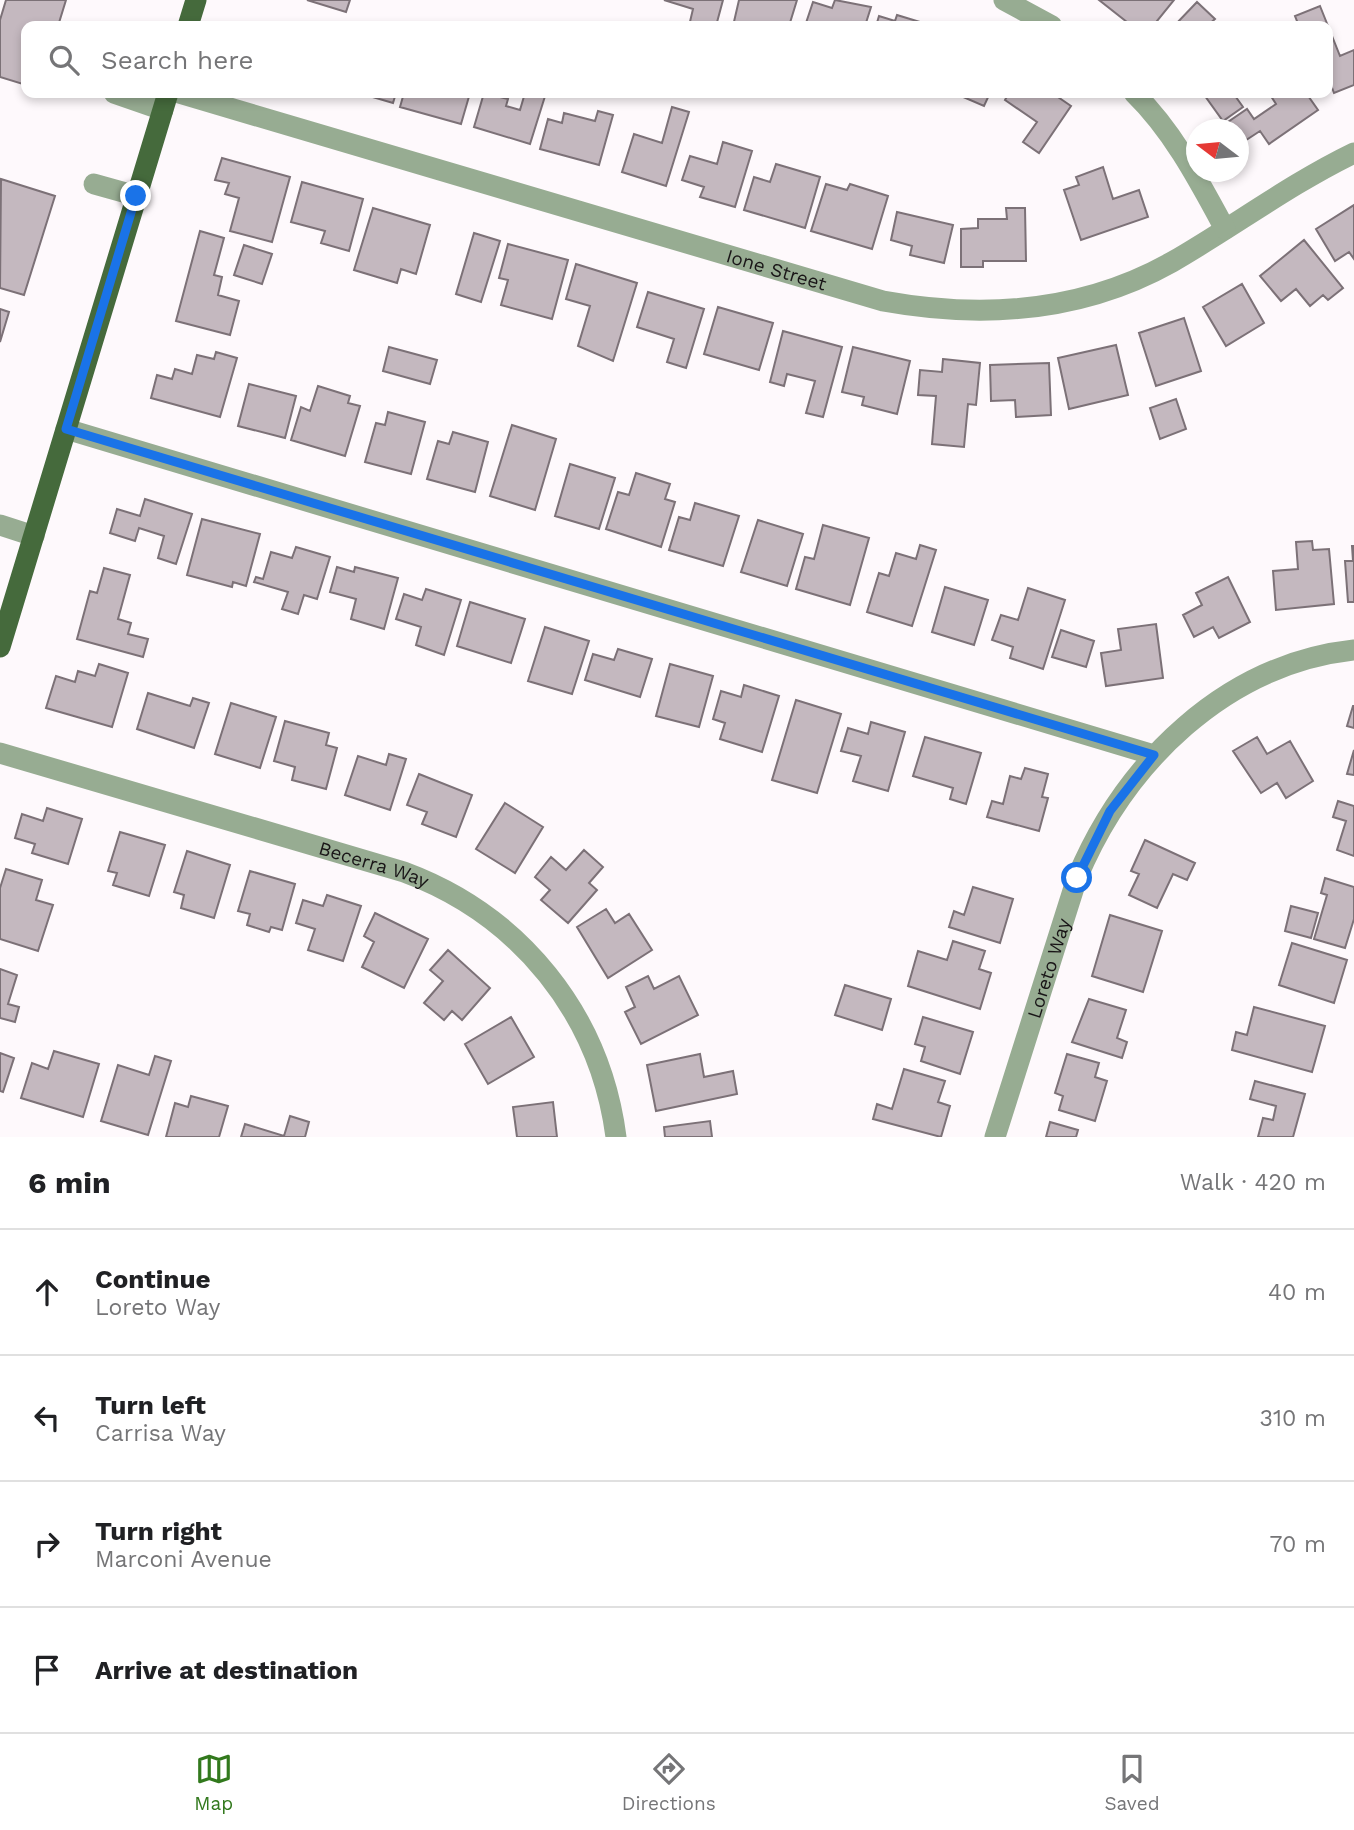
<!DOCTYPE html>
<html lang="en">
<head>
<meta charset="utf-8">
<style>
	body { margin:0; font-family:"Work Sans",sans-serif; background:#f2f2f2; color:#202124 }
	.compass { position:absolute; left:1186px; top:119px; width:63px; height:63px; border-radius:50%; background:#fff; box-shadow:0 4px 10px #0003; rotate:286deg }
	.stop { position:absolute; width:21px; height:21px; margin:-16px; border:5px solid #1a73e8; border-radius:50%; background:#fff }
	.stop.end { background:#1a73e8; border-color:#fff; box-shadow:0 2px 7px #0008 }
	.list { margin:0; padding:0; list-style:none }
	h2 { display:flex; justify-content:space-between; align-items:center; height:91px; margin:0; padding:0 28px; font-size:30px }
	h2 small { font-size:23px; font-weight:400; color:#757577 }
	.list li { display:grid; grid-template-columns:46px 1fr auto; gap:21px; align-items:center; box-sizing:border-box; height:126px; padding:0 28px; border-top:2px solid #e0e0e0 }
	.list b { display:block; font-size:26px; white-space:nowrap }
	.list p { margin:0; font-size:23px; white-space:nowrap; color:#757577 }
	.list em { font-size:23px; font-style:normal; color:#757577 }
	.icon { flex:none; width:38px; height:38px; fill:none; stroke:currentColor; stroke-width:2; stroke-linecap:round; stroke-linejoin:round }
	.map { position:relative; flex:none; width:1354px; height:1137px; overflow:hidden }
	.search { position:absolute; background:#fff; box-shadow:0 4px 10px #0003; left:21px; right:21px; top:21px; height:77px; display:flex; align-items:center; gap:18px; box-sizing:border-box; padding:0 24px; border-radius:14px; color:#757577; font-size:26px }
	.sheet { height:595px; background:#fff }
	nav { display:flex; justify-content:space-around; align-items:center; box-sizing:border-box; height:98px; border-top:2px solid #e0e0e0; background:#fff; font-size:19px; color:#757577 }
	nav a { display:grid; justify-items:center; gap:4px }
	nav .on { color:#32791d }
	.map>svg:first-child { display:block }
</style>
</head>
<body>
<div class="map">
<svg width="1354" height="1137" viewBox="0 0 1354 1137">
	<rect width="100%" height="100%" fill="#fef9fc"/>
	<path fill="#c4b8bf" stroke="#7c7177" stroke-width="2" d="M 6,0 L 66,0 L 58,26 L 26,26 L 26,85 L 0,77 L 0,20 Z
		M 307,0 L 350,0 L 346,12 Z
		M 664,0 L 723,0 L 716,26 L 689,26 L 693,9 Z
		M 739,0 L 797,0 L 789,26 L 733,26 Z
		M 835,0 L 871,7 L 865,26 L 805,26 L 813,2 L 832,8 Z
		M 1099,0 L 1174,0 L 1153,26 L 1132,26 Z
		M 1197,2 L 1215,19 L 1207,26 L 1174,26 Z
		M 1320,6 L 1340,56 L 1354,50 L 1354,85 L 1334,93 L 1328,77 L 1328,26 L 1299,26 L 1295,16 Z
		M 897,15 L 933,26 L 876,26 L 879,16 L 895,21 Z
		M 359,93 L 396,93 L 393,103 Z
		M 404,93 L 470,93 L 461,124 L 400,107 Z
		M 484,93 L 508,99 L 506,106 L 520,110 L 525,93 L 546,93 L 530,144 L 474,127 Z
		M 954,93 L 990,93 L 984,106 Z
		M 1009,93 L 1052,93 L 1071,106 L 1039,153 L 1023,142 L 1037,122 L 1005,100 Z
		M 1210,93 L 1233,93 L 1243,107 L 1223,121 L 1205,96 Z
		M 1269,93 L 1293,93 L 1295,96 L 1306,93 L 1318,110 L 1269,144 L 1260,131 L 1240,144 L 1238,130 L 1229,130 L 1225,124 L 1247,109 L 1254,119 L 1276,104 Z
		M 672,107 L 689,112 L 666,186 L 622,172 L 634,134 L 662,143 Z
		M 598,111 L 613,115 L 599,165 L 540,149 L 548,119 L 562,123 L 564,113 L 595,121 Z
		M 723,142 L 752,151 L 735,207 L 700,197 L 704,187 L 682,180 L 690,156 L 717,164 Z
		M 222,158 L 290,177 L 272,242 L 230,231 L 239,198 L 225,194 L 229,183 L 215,180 Z
		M 776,164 L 820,177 L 805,228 L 744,210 L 754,177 L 770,182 Z
		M 1103,167 L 1113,199 L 1139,190 L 1148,217 L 1081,240 L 1064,190 L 1079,185 L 1076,177 Z
		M 1,179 L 55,196 L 24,295 L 0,288 Z
		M 302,182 L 363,199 L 349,251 L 321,243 L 325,231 L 291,222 Z
		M 826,184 L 847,190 L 850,184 L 888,196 L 872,249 L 811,231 Z
		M 1354,205 L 1354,259 L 1349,252 L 1335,261 L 1316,229 Z
		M 373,208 L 430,225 L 416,274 L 401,269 L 397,283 L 354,270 Z
		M 1006,208 L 1025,208 L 1026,261 L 983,261 L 983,267 L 961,267 L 961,229 L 978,228 L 978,219 L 1007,219 Z
		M 897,212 L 953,225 L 944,263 L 910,255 L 912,246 L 891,240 Z
		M 200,231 L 224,238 L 214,275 L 222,277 L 218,295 L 239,301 L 230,335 L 176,321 Z
		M 474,233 L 500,241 L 481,302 L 456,294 Z
		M 1304,240 L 1343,288 L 1328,300 L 1323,295 L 1310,306 L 1296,289 L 1281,301 L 1260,276 Z
		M 508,244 L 568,260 L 552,319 L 501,305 L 508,280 L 499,278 Z
		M 244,245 L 272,254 L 262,284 L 234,275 Z
		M 576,264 L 637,283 L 613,361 L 578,346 L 590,306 L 566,299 Z
		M 1242,284 L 1264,323 L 1226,346 L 1203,307 Z
		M 648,292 L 704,309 L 686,368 L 667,362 L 674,339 L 637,327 Z
		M 718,307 L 773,323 L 759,370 L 704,354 Z
		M 0,309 L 9,312 L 0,342 Z
		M 1184,318 L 1201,371 L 1156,386 L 1139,333 Z
		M 783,331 L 842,347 L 823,417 L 806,413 L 815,381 L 787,374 L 784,386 L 770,382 Z
		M 1116,345 L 1128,395 L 1069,409 L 1058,358 Z
		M 389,347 L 437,360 L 430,384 L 383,371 Z
		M 853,347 L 910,361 L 897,414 L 862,405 L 864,397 L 842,392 Z
		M 216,352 L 237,358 L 220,417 L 151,398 L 157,375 L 172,379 L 175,369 L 192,374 L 197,355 L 214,359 Z
		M 943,359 L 980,363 L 976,405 L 968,404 L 964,447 L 932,444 L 936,396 L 918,395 L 920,370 L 942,372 Z
		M 1049,363 L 1051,415 L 1016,417 L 1015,400 L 991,401 L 990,365 Z
		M 249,384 L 296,396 L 285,438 L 238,426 Z
		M 318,386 L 350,396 L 348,403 L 360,406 L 345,456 L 291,440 L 301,407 L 310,411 Z
		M 1176,399 L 1186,429 L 1160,439 L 1150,408 Z
		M 388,412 L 425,422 L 411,474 L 365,462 L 376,423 L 385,425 Z
		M 512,425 L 556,439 L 535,510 L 490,496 Z
		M 453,432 L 488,442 L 475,492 L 427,479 L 438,441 L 449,444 Z
		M 570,464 L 615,478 L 599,529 L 555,516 Z
		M 636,473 L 670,484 L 665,499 L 675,502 L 661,547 L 606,529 L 618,492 L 629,495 Z
		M 145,499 L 192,514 L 176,564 L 158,558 L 164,536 L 139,528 L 135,541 L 110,533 L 117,509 L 140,516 Z
		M 695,503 L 739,516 L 723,566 L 669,550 L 679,517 L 690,520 Z
		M 202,519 L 260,534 L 246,586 L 233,582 L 232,587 L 187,575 Z
		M 758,520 L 803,534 L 787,586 L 741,572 Z
		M 823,525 L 869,538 L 850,605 L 796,589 L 805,557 L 814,559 Z
		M 1312,541 L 1313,550 L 1329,549 L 1334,604 L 1276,610 L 1273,571 L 1298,569 L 1296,542 Z
		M 920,545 L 936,550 L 912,626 L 867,612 L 879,573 L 889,576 L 896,553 L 916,559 Z
		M 1352,546 L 1354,546 L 1354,602 L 1348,602 L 1345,561 L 1353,561 Z
		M 296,547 L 330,557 L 317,599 L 304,595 L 298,614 L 282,609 L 288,592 L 254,582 L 256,577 L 263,579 L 271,552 L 292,558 Z
		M 337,567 L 354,572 L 355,567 L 398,578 L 384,629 L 351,619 L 356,599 L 330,592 Z
		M 104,568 L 130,575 L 118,619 L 131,623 L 128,634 L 148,639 L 143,657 L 77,639 L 90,591 L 97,593 Z
		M 1228,577 L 1250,622 L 1219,638 L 1213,627 L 1194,637 L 1183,615 L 1202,605 L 1196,593 Z
		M 945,587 L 988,600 L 974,645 L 932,632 Z
		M 1028,588 L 1065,600 L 1043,669 L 1010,658 L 1013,647 L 992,640 L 1001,615 L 1018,620 Z
		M 426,589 L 461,600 L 444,655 L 416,645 L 421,627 L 396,619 L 404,594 L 422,600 Z
		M 470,602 L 525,619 L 511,663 L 457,646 Z
		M 1156,624 L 1163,678 L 1106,686 L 1101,653 L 1121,650 L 1118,629 Z
		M 545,627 L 589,641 L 572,694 L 528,681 Z
		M 1061,630 L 1094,641 L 1086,667 L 1052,657 Z
		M 618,649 L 652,659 L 640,697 L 585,680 L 593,654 L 614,660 Z
		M 99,664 L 128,673 L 112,727 L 46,708 L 56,676 L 75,682 L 78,671 L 95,676 Z
		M 670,664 L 713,676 L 699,727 L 656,716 Z
		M 744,685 L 779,696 L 762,752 L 720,739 L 725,723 L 713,719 L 721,691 L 741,697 Z
		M 148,693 L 190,706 L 193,698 L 209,703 L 194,748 L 137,729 Z
		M 796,700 L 841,714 L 817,793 L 772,780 Z
		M 231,703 L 276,717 L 260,768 L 215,754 Z
		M 1353,706 L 1354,706 L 1354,728 L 1347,726 Z
		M 285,721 L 329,733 L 326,745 L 337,748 L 326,789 L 292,780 L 295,767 L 274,761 Z
		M 871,722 L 905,732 L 888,791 L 853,781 L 861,756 L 841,751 L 848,728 L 868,734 Z
		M 925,737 L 981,753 L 966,804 L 950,799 L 953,788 L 913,776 Z
		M 1257,737 L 1267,754 L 1290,741 L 1313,781 L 1286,798 L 1277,783 L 1261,793 L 1233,751 Z
		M 1354,750 L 1354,775 L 1347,774 Z
		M 389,754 L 406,759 L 390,810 L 345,795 L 358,756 L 386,765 Z
		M 1025,768 L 1048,774 L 1042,797 L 1048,798 L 1039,831 L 987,817 L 992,801 L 1003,804 L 1010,776 L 1021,779 Z
		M 419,774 L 472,795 L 456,837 L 422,824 L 427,812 L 407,805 Z
		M 1338,801 L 1354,806 L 1354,856 L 1337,850 L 1346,821 L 1333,817 Z
		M 505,803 L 543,827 L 515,873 L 476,849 Z
		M 47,808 L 82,819 L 68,864 L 32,853 L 35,844 L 15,838 L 22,814 L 43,821 Z
		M 120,832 L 165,845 L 149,896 L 113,885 L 117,873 L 108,871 Z
		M 1145,840 L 1195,863 L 1187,880 L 1173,874 L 1157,908 L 1129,895 L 1139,874 L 1131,871 Z
		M 584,850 L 603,867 L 589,883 L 597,890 L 568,923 L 541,900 L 550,890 L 535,877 L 551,857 L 566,870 Z
		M 187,851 L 230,865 L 214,918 L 181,908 L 184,895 L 174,892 Z
		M 6,869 L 42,880 L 36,900 L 53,905 L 38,951 L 0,939 L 0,888 Z
		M 250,871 L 295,884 L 282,930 L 271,927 L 269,932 L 247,925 L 250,914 L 238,911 Z
		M 1325,878 L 1354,887 L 1354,919 L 1345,948 L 1314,939 L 1327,895 L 1321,893 Z
		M 973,887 L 1013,899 L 1000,943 L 949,927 L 954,911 L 964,915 Z
		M 327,895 L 361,906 L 343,961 L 308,950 L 315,929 L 296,923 L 303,900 L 323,906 Z
		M 1291,906 L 1318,913 L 1311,938 L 1285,931 Z
		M 606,909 L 615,923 L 629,914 L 652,950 L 608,978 L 577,927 Z
		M 375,913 L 428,939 L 404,988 L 362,967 L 374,942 L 364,936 Z
		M 1110,915 L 1162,931 L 1143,992 L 1092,976 Z
		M 953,941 L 985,951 L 979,969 L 991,973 L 980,1009 L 908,986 L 918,951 L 947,960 Z
		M 1292,943 L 1347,960 L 1334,1003 L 1279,985 Z
		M 448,950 L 490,988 L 462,1020 L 452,1011 L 444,1020 L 424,1003 L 443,981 L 430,970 Z
		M 0,969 L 17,975 L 8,1004 L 19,1007 L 15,1022 L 0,1018 Z
		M 648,976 L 654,989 L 679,976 L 698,1015 L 641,1044 L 625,1012 L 635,1007 L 626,987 Z
		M 845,985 L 891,999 L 882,1030 L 835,1015 Z
		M 1089,999 L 1126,1010 L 1117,1038 L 1127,1042 L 1122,1058 L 1072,1042 Z
		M 1254,1007 L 1325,1026 L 1312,1072 L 1232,1050 L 1236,1032 L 1247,1035 Z
		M 511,1017 L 534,1057 L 488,1084 L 465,1044 Z
		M 923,1017 L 973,1032 L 960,1074 L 921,1061 L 925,1047 L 915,1044 Z
		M 54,1051 L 99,1064 L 83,1117 L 21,1098 L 32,1063 L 48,1069 Z
		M 0,1053 L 14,1058 L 3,1092 L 0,1091 Z
		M 700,1054 L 704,1077 L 733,1071 L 737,1094 L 656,1111 L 647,1065 Z
		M 1067,1054 L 1099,1063 L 1095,1077 L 1107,1081 L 1095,1121 L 1059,1110 L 1063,1096 L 1055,1093 Z
		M 155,1056 L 171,1061 L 148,1135 L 101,1121 L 118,1065 L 149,1075 Z
		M 904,1069 L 945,1081 L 938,1102 L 950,1106 L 941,1137 L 873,1119 L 877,1104 L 892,1109 Z
		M 1255,1081 L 1305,1094 L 1293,1137 L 1258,1137 L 1263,1118 L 1273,1120 L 1276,1106 L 1250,1099 Z
		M 191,1096 L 228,1106 L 219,1137 L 166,1137 L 175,1103 L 188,1107 Z
		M 553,1102 L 557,1137 L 517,1137 L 513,1107 Z
		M 290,1116 L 309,1122 L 305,1137 L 241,1137 L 245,1124 L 284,1136 Z
		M 710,1121 L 712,1137 L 665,1137 L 664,1127 Z
		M 1050,1122 L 1078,1130 L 1076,1137 L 1046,1137 Z"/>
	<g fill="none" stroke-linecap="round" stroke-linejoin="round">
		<g stroke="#97ac92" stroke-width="21">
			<path d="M 1004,0 L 1052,26"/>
			<path d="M 114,93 L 163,110"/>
			<path id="s1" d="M 179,93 L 883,301 C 982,319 1083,312 1172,262 C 1233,227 1290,184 1354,153"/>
			<path d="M 1134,93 C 1173,131 1199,181 1225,229"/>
			<path d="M 94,184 L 137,196"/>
			<path d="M 66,429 L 1154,755"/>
			<path d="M 0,525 L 34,536"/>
			<path id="s2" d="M 0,753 L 404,872 C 520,915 600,1014 616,1137"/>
			<path id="s3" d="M 995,1137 L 1077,878 C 1125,763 1225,664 1354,650"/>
		</g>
		<path stroke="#456a3c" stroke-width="21" d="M 188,26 L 196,0
			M 0,647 L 168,93"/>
	</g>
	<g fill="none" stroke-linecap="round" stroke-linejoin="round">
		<path stroke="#1a73e8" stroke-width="9" d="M 136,196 L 66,429 L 1154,755 L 1110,811 L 1077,878"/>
	</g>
	<g text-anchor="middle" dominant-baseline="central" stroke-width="5" stroke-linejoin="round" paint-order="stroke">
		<g font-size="19" fill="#191517" stroke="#fff">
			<text stroke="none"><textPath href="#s1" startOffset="623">Ione Street</textPath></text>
			<text stroke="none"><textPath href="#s2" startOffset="390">Becerra Way</textPath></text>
			<text stroke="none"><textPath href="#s3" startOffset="177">Loreto Way</textPath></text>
		</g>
	</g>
</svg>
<svg class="compass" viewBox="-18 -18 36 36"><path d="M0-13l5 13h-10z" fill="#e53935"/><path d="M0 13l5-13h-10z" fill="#757577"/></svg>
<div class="stop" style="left:1077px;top:878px"></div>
<div class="stop end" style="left:136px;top:196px"></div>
<div class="search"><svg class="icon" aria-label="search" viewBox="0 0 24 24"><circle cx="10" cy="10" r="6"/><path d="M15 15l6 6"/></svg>Search here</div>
</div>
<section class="sheet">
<h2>6 min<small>Walk · 420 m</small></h2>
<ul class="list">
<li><svg class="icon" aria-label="ahead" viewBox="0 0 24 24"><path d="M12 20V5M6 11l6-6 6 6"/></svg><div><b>Continue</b><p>Loreto Way</p></div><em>40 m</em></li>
<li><svg class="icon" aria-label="left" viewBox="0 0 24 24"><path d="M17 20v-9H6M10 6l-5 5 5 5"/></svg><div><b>Turn left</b><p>Carrisa Way</p></div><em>310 m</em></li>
<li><svg class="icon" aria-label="right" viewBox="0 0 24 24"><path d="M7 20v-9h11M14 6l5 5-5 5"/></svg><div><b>Turn right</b><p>Marconi Avenue</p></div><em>70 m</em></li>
<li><svg class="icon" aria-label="arrive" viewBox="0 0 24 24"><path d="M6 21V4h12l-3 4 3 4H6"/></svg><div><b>Arrive at destination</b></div></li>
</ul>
</section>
<nav>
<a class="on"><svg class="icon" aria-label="map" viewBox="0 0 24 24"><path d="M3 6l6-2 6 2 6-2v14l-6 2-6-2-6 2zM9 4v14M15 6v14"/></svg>Map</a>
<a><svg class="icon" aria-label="directions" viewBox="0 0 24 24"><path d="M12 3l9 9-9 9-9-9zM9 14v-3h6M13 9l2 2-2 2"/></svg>Directions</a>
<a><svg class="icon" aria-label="saved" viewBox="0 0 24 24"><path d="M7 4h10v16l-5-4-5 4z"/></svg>Saved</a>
</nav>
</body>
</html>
